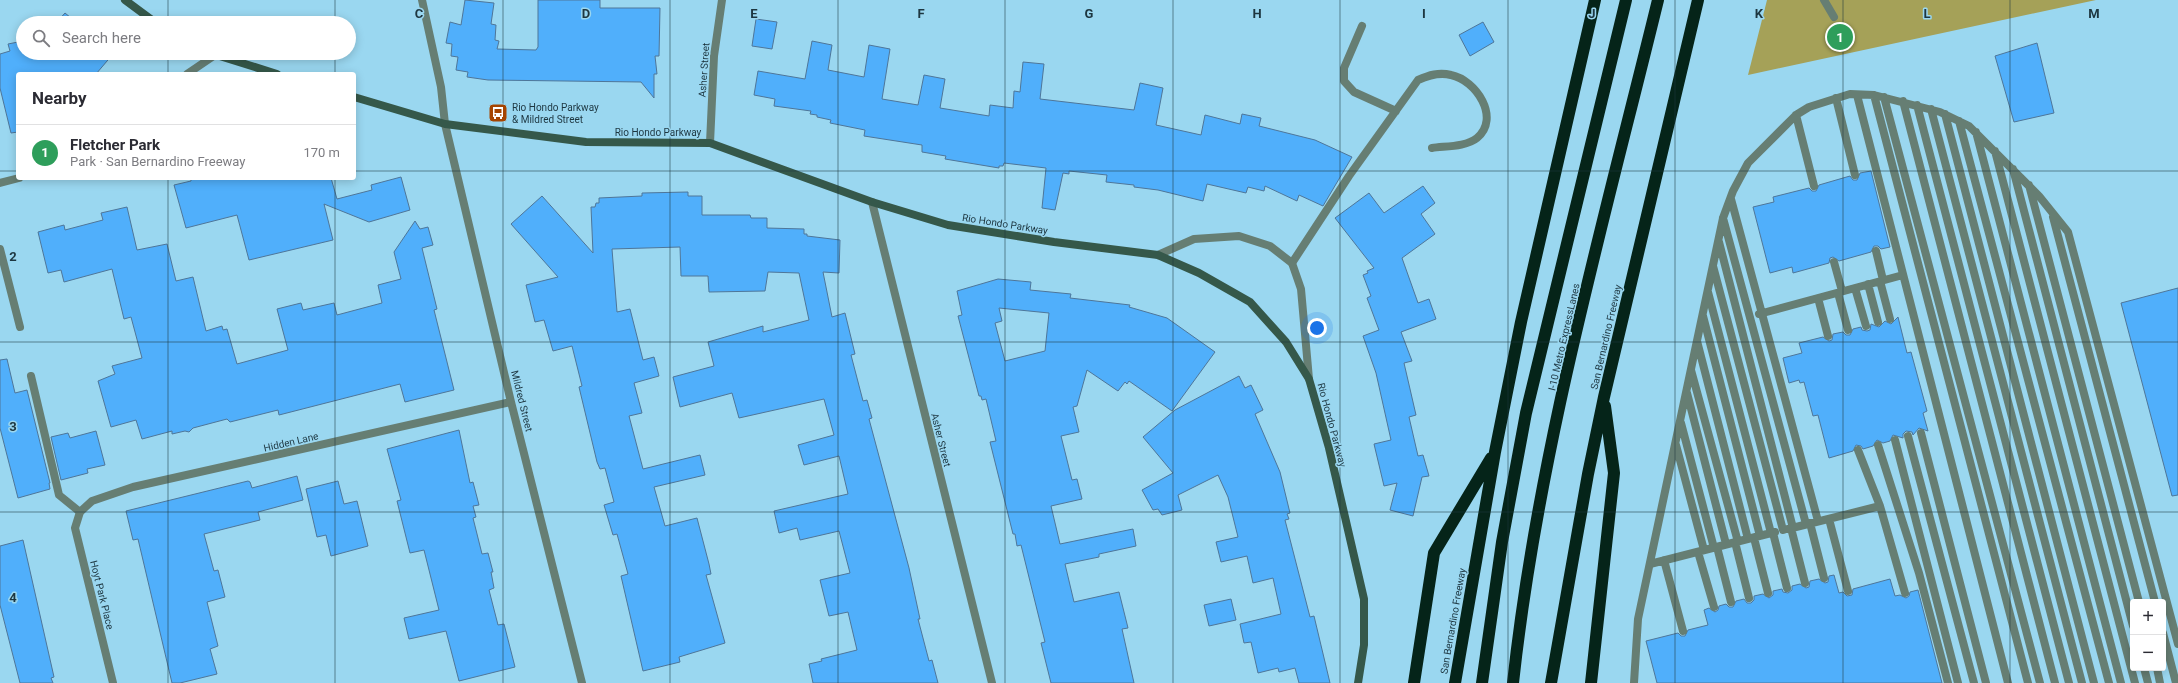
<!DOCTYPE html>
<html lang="en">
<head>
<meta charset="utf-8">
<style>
	body { margin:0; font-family:Roboto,sans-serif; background:#f2f2f3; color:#2b2b33 }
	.controls { position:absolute; right:12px; bottom:12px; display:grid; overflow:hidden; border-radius:4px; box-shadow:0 2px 10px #0003 }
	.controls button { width:36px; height:36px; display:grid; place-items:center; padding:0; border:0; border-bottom:1px solid #e1e1e2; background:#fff; color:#2b2b33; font:20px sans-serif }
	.you { position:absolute; left:1317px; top:328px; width:14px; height:14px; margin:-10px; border:3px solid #fff; border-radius:50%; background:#1a73e8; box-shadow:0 0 0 6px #1a73e833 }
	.badge { display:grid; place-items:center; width:26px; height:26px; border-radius:50%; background:#a54400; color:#fff; font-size:13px; font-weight:700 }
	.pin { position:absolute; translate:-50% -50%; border:2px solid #fff; box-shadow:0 1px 4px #0006 }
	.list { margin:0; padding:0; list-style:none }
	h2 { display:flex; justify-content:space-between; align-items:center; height:52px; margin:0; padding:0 16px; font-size:17px }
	h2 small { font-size:13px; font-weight:400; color:#7c7c81 }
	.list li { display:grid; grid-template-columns:26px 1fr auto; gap:12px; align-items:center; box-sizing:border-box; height:56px; padding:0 16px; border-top:1px solid #e1e1e2 }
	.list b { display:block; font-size:15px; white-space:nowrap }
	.list p { margin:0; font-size:13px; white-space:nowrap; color:#7c7c81 }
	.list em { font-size:13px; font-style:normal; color:#7c7c81 }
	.icon { flex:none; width:22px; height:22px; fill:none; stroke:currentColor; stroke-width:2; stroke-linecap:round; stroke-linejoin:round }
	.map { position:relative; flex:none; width:2178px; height:683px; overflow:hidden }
	.search { position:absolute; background:#fff; box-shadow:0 2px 10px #0003; left:16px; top:16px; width:340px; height:44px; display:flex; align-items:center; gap:10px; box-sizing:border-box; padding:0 14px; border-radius:22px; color:#7c7c81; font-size:15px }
	.panel { position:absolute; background:#fff; box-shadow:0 2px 10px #0003; left:16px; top:72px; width:340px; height:108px; border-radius:4px }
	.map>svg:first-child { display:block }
</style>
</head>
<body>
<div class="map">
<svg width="2178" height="683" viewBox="0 0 2178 683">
	<rect width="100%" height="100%" fill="#9ad7f0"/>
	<path fill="#a5a158" d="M 1767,0 L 2096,0 L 1748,75 Z"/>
	<path fill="#50affb" stroke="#4e7699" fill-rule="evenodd" d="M 465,0 L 494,3 L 491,24 L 496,25 L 495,40 L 499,41 L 497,49 L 536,50 L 538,47 L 538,0 L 600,0 L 600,8 L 660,8 L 659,56 L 655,56 L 657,74 L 654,74 L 654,98 L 641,82 L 488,80 L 467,77 L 468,72 L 456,70 L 458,57 L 451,56 L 452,44 L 446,43 L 450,22 L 461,25 Z
		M 65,13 L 77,23 L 56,23 Z
		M 756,19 L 777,22 L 772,49 L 752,46 Z
		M 1483,22 L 1494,42 L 1470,56 L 1459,35 Z
		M 23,41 L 23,53 L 113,54 L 96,74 L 18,74 L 18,132 L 11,133 L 0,88 L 0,54 L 10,51 L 8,44 Z
		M 812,41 L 832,45 L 828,70 L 864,77 L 869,45 L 890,49 L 882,99 L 918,105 L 924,75 L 945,79 L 940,108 L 989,116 L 990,105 L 1013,108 L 1014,91 L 1020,92 L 1023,62 L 1044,64 L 1040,99 L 1134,110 L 1140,83 L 1163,88 L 1156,125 L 1201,135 L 1205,115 L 1240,124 L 1242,114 L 1261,118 L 1259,126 L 1315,140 L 1352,157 L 1323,206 L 1299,195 L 1297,201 L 1265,186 L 1264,191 L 1248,187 L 1246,193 L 1207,184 L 1203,201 L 1158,190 L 1134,187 L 1134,185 L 1106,182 L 1107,175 L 1069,171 L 1069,174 L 1063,173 L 1055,210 L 1042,208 L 1046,168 L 1004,163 L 1003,166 L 999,166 L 999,168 L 945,159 L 946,156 L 922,152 L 922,145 L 864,136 L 865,130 L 830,123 L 831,120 L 817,117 L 817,115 L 810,114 L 811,111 L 774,106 L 775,99 L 754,95 L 758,71 L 805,79 Z
		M 2037,43 L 2054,113 L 2014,122 L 1995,56 Z
		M 1871,171 L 1890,247 L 1881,249 L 1878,246 L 1874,246 L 1871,252 L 1839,261 L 1833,257 L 1830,258 L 1829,263 L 1793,273 L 1792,267 L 1770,273 L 1753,207 L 1774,202 L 1773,197 L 1809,188 L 1812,191 L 1816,191 L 1819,185 L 1850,176 L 1853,180 L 1857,180 L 1860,173 Z
		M 401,177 L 410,210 L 369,222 L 324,204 L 333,240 L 249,260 L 237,215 L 186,228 L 174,185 L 191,181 L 191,178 L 331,178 L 337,199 L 372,190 L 371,185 Z
		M 1423,186 L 1435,203 L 1421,214 L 1435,234 L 1402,258 L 1418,303 L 1429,299 L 1436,319 L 1401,332 L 1412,361 L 1404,363 L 1416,415 L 1409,417 L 1418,456 L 1423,455 L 1429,476 L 1422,477 L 1413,516 L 1390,510 L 1397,483 L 1384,486 L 1374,444 L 1391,440 L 1376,373 L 1363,336 L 1379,330 L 1367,298 L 1371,296 L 1363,275 L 1368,273 L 1367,271 L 1374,268 L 1335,218 L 1369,193 L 1384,213 Z
		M 688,192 L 688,196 L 702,196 L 702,215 L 750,215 L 751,218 L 767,218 L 767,228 L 804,229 L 804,234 L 807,234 L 807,236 L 840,240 L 839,273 L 823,272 L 832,317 L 845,313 L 855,354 L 851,355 L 863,401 L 867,400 L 872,418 L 869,419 L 909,568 L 920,619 L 918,619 L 929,661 L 932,660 L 938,683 L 813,683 L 809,664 L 822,661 L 821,659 L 857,650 L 848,612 L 829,616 L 820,580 L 850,573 L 839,531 L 800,540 L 797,528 L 779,533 L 774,511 L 848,494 L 839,456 L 804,465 L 798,445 L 834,435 L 824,399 L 739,418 L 732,393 L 680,407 L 673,377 L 714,366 L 708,342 L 763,326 L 763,332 L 809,320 L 799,273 L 768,272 L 765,291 L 709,292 L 708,276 L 681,276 L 680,247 L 612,249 L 617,312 L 630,309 L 643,360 L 654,357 L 659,376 L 634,383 L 642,413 L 629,416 L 643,469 L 700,455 L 705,475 L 654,487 L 665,526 L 697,518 L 709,564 L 711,574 L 706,575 L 725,643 L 679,657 L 680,662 L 643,671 L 621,576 L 628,574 L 617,534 L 613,535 L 604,505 L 614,502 L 605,468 L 600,469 L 597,462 L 579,387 L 582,386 L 572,346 L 553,351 L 544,320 L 535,322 L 526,285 L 558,277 L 511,224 L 542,196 L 593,253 L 591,207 L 595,207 L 596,203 L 599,203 L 599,198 L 642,196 L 642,193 Z
		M 127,207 L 137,250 L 167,244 L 176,281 L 193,277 L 206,331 L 222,326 L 223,330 L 227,329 L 237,364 L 288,350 L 277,309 L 301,303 L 303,310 L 334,303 L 337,315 L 382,303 L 378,285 L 401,279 L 394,252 L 415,221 L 420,229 L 428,227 L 433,245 L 422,248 L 437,309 L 434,310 L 454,390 L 405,402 L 400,384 L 279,415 L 278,410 L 230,422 L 227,419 L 193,428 L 189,432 L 185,431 L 172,434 L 172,431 L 142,439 L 136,420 L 111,427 L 98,381 L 115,374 L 112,366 L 142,358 L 131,317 L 124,319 L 112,269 L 64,282 L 61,270 L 48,273 L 38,232 L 64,225 L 65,230 L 103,220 L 101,213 Z
		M 998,279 L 1031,282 L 1030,290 L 1071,294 L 1070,298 L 1130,305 L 1129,307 L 1167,318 L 1215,352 L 1172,411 L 1129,381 L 1127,384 L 1125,382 L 1118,391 L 1087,370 L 1077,406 L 1073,407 L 1079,432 L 1061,436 L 1072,480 L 1077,479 L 1082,499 L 1051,506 L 1060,544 L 1133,529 L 1136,546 L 1099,554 L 1099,557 L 1065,564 L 1074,602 L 1119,592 L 1128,628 L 1122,629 L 1134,683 L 1051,683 L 1041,643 L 1045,642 L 1021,545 L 1017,546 L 1015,534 L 1013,534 L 990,442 L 996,441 L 986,399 L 982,400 L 981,396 L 979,396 L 958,316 L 962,315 L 957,291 ZM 999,308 L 1049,313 L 1045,351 L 1005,361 L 995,323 L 1002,321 Z
		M 2178,288 L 2178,495 L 2172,496 L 2121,303 Z
		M 1898,317 L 1907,353 L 1911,352 L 1927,411 L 1923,413 L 1928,431 L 1919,428 L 1913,435 L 1912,432 L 1906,431 L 1903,434 L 1903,438 L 1893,435 L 1890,441 L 1883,443 L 1877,440 L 1873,446 L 1863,449 L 1861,446 L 1856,445 L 1853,451 L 1829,458 L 1818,415 L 1813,416 L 1804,382 L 1800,383 L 1799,380 L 1789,383 L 1783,358 L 1802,353 L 1799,343 L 1823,337 L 1829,341 L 1832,340 L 1833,334 L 1843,332 L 1846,335 L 1850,335 L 1853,329 L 1861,327 L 1862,330 L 1867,331 L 1870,330 L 1871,324 L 1879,327 L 1885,321 L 1891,324 Z
		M 7,359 L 15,393 L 27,390 L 50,483 L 49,483 L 50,489 L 18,498 L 0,428 L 0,360 Z
		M 1239,376 L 1245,388 L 1251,385 L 1263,410 L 1255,414 L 1280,472 L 1290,513 L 1287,514 L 1289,519 L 1285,520 L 1310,617 L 1314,616 L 1330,683 L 1299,683 L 1295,668 L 1279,672 L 1278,668 L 1258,673 L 1251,642 L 1244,643 L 1240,624 L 1281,614 L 1273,578 L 1253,583 L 1247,556 L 1221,562 L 1216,542 L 1238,537 L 1228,497 L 1218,475 L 1178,495 L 1182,510 L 1162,515 L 1158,509 L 1153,510 L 1142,490 L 1173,473 L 1143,437 L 1175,410 Z
		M 459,430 L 470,483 L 473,482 L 479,505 L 473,506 L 476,517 L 473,518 L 482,554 L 488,553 L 493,572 L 491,572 L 494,588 L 489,590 L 498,625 L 504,624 L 515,667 L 459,681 L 446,631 L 409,639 L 404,618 L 439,610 L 424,550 L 410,553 L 397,501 L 401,500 L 387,449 Z
		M 96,431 L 105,465 L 87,469 L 88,473 L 61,480 L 51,437 L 68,433 L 70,438 Z
		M 297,476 L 303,500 L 258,512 L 260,520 L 204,534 L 214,571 L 218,570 L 225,597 L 207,602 L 218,646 L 210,649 L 217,674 L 180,683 L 172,683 L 138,539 L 133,540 L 126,511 L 248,481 L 250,482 L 252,488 Z
		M 338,481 L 344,504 L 357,501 L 368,546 L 331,556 L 326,535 L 317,537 L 306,489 Z
		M 23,540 L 54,677 L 51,678 L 53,683 L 20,683 L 0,605 L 0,546 Z
		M 1834,575 L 1839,593 L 1843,592 L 1847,596 L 1852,595 L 1853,589 L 1890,579 L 1895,596 L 1900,595 L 1906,598 L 1909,596 L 1910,592 L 1918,590 L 1942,683 L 1657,683 L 1646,641 L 1678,633 L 1681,636 L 1685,636 L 1688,630 L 1708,625 L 1704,610 L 1709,608 L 1715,612 L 1718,610 L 1719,606 L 1726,604 L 1729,607 L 1733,607 L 1736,601 L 1744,599 L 1747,603 L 1751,603 L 1754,600 L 1754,596 L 1763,594 L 1769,598 L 1773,595 L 1773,591 L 1782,589 L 1783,592 L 1788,593 L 1792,590 L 1792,586 L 1800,584 L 1806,588 L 1809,587 L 1810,581 L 1819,579 L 1825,583 L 1828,582 L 1829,576 Z
		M 1231,599 L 1236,620 L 1209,626 L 1204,605 Z"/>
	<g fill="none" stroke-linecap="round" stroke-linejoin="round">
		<path stroke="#667e73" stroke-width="8" d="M 422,0 L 441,87 L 445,124
			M 1824,0 L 1834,17
			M 1362,26 L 1344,68 L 1344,81 L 1354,92 L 1396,111
			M 1857,95 L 2008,683
			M 1874,95 L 2028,683
			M 1884,97 L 2040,683
			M 1836,98 L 1855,175
			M 1903,101 L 2055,683
			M 1917,105 L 2069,683
			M 1931,109 L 2082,683
			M 1945,114 L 2094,683
			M 1796,115 L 1814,186
			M 1959,121 L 2109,683
			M 1976,132 L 2121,683
			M 1995,151 L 2135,683
			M 2013,169 L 2133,626
			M 2029,185 L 2139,602
			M 1731,199 L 1818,521
			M 2053,217 L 2155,602
			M 1723,218 L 1806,524
			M 1719,242 L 1793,528
			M 0,249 L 20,327
			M 1876,251 L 1883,280
			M 1834,262 L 1842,291
			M 1292,263 L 1349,176 L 1418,80 C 1429,75 1439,72 1451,75 C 1476,80 1501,118 1477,138 C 1466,147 1445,146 1432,148
			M 1713,266 L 1783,530
			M 1880,281 L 1890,319
			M 1868,284 L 1878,322
			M 1855,288 L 1866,326
			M 1708,292 L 1771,533
			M 1838,293 L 1848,330
			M 1818,298 L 1828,336
			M 1759,314 L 1903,275
			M 1703,316 L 1760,536
			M 1697,341 L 1748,539
			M 1691,370 L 1738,542
			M 31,376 L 59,495 L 80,512
			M 1687,393 L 1726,544
			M 1681,423 L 1714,548
			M 1921,433 L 1986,683
			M 1908,436 L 1974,683
			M 1895,440 L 1958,683
			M 1676,445 L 1704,550
			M 1878,445 L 1919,573 L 1948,683
			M 1858,450 L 1880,506 L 1905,593
			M 1829,519 L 1848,591
			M 1810,523 L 1824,578
			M 1791,528 L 1805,583
			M 1788,529 L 1880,506
			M 1773,533 L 1787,588
			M 1754,538 L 1768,593
			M 1735,542 L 1749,598
			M 1717,547 L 1731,602
			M 1698,552 L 1714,607
			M 1664,560 L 1683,631
			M 1650,564 L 1775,532
			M 2163,633 L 2176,683
			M 2144,668 L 2148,683
			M 2157,668 L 2160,683
			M 1634,683 L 1638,619 L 1723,218 L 1733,191 L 1748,163 L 1796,115 L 1809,107 L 1850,94 L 1874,95 L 1940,112 L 1969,126 L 2039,196 L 2068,232 L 2178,644"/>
		<path stroke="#667e73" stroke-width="8" d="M 187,74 L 215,55
			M 445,124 L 511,402 L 582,683
			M 710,143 L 714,56 L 722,0
			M 0,183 L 19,178
			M 872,202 L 992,683
			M 1158,255 L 1194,239 L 1239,236 L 1270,246 L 1292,263 L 1301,289 L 1309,379
			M 113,683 L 75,528 L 80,512 L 92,501 L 133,487 L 511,402"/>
		<path stroke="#35584a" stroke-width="8" d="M 125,0 L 156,23
			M 210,53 L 277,74
			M 354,97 L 445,124 L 586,142 L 710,143 L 872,202 L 948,225 L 1054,242 L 1158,255 L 1199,273 L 1250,302 L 1286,342 L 1309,379 L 1329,448 L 1364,599 L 1364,645 L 1358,683"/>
		<path stroke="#052419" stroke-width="12" d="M 1414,683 L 1434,553 L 1491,458
			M 1455,683 L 1495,452 L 1521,322 L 1595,0
			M 1482,683 L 1502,542 L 1526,413 L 1626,0
			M 1513,683 C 1538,452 1603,225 1658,0
			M 1551,683 L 1588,474 L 1604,397 L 1698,0
			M 1591,683 L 1614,473 L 1605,406"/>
	</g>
	<path fill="none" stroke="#1d3640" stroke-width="1" stroke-opacity="0.55" d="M 168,0 L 168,23M 335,0 L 335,23M 503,0 L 503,683M 670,0 L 670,683M 838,0 L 838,683M 1005,0 L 1005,683M 1173,0 L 1173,683M 1340,0 L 1340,683M 1508,0 L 1508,683M 1675,0 L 1675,683M 1843,0 L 1843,683M 2010,0 L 2010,683M 168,53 L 168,74M 335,53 L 335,74M 0,171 L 18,171M 354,171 L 2178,171M 168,178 L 168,683M 335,178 L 335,683M 0,342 L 2178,342M 0,512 L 2178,512"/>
	<defs>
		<symbol id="bus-square" viewBox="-11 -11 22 22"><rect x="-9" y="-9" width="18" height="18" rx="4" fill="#a54400" stroke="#9ad7f0"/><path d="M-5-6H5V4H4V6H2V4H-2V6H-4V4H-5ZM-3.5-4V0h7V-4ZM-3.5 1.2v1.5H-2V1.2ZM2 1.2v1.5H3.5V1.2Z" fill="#fff"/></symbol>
	</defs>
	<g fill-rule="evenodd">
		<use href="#bus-square" x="487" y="102" width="22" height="22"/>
	</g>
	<g text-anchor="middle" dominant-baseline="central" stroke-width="3" stroke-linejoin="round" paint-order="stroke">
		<g font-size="10" fill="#1d3640" stroke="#9ad7f0">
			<text transform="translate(704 70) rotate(-86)">Asher Street</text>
			<text x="658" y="132">Rio Hondo Parkway</text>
			<text transform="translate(1005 224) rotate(9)">Rio Hondo Parkway</text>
			<text transform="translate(1564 337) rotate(-77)">I-10 Metro ExpressLanes</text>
			<text transform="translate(1606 337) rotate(-77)">San Bernardino Freeway</text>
			<text transform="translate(522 401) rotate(76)">Mildred Street</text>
			<text transform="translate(1332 425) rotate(75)">Rio Hondo Parkway</text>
			<text transform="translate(941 440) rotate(76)">Asher Street</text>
			<text transform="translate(291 442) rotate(-13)">Hidden Lane</text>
			<text transform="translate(102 595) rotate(76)">Hoyt Park Place</text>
			<text transform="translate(1453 621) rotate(-80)">San Bernardino Freeway</text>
		</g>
		<g font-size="10" fill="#1d3640" stroke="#9ad7f0" text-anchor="start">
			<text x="512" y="107">Rio Hondo Parkway<tspan x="512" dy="12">&amp; Mildred Street</tspan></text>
		</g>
	</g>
	<g font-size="13" text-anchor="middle" font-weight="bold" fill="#1d3640" stroke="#9ad7f0" stroke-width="3" stroke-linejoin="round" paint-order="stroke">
		<text x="419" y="18">C</text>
		<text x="586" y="18">D</text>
		<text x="754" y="18">E</text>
		<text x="921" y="18">F</text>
		<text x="1089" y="18">G</text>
		<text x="1257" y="18">H</text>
		<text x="1424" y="18">I</text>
		<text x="1592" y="18">J</text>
		<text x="1759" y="18">K</text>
		<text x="1927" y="18">L</text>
		<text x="2094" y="18">M</text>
		<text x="13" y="261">2</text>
		<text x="13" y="431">3</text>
		<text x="13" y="602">4</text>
	</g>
</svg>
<div class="controls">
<button>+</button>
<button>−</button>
</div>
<div class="you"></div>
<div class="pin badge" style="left:1840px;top:37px;background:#2e9e5b">1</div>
<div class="search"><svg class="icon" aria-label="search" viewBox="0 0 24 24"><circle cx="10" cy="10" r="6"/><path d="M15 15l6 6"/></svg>Search here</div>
<section class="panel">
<h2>Nearby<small></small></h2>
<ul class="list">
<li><span class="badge" style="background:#2e9e5b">1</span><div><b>Fletcher Park</b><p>Park · San Bernardino Freeway</p></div><em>170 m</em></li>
</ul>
</section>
</div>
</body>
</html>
